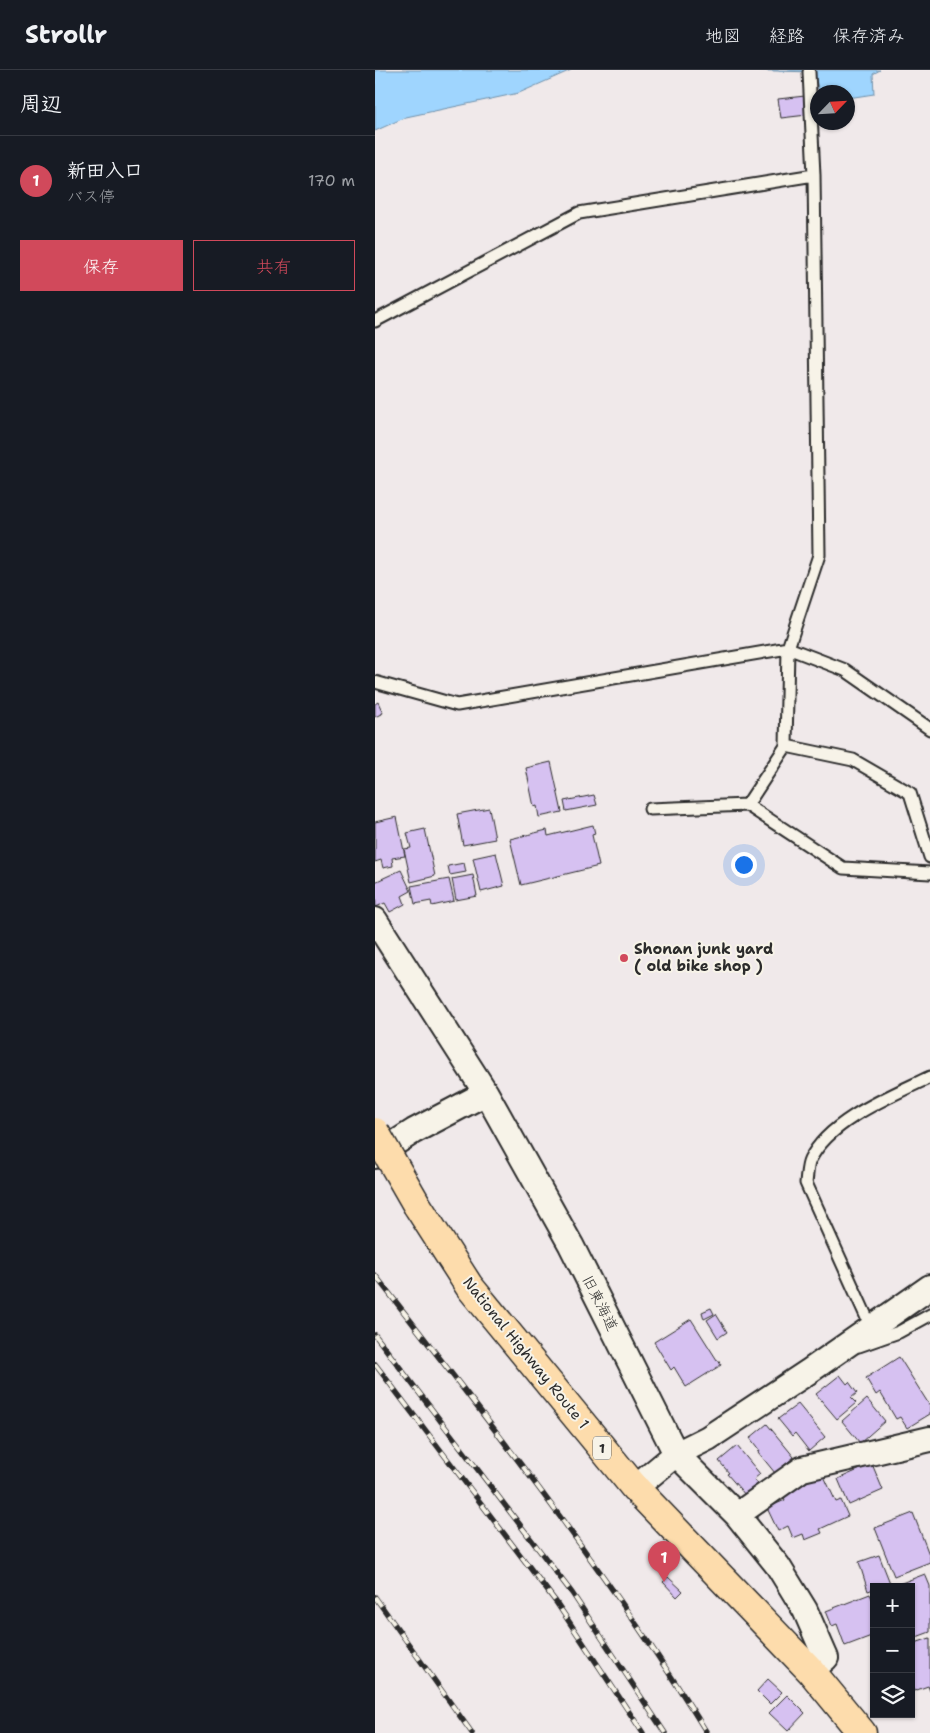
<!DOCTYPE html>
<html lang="ja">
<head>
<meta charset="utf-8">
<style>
	body { margin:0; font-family:"Shantell Sans","Klee One",sans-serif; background:#20242c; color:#f1f3f6 }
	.controls { position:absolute; right:15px; bottom:15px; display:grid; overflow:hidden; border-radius:0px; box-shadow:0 1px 4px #0004 }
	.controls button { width:45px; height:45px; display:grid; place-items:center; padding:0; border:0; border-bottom:1px solid #363941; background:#171b24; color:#f1f3f6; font:25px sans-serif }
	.compass { position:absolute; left:435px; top:15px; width:45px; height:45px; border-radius:50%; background:#171b24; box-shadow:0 1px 4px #0004; rotate:65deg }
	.you { position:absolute; left:368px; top:794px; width:18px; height:18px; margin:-12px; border:4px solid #fff; border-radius:50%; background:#1a73e8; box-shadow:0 0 0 8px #1a73e833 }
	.badge { display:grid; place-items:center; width:32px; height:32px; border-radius:50%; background:#d1495b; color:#fff; font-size:16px; font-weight:700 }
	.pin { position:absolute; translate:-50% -41px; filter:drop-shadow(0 1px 2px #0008) }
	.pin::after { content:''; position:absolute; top:26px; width:18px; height:15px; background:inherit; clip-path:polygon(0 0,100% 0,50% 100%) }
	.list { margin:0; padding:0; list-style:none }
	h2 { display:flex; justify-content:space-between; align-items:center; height:65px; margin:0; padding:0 20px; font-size:21px }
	h2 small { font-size:16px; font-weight:400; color:#9ea1a6 }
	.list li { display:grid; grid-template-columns:32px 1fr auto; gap:15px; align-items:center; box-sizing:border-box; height:90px; padding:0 20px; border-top:1px solid #363941 }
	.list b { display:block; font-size:19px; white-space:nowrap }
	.list p { margin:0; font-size:16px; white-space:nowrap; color:#9ea1a6 }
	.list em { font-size:16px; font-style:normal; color:#9ea1a6 }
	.actions { display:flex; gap:10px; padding:15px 20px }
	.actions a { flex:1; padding:11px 0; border:1px solid #d1495b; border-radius:0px; text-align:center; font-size:18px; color:#d1495b }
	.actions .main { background:#d1495b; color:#fff }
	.icon { flex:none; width:28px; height:28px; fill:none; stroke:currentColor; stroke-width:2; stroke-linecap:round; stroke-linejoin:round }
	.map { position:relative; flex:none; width:555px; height:1663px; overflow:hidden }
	header { display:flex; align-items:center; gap:30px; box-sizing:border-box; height:70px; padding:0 25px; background:#171b24; border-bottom:1px solid #363941 }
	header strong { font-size:24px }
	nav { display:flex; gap:28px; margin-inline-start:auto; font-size:18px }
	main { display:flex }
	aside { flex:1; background:#171b24 }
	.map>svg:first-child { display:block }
</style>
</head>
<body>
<header>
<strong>Strollr</strong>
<nav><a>地図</a><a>経路</a><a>保存済み</a></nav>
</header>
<main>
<aside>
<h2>周辺<small></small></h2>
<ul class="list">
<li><span class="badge">1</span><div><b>新田入口</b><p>バス停</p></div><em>170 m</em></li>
</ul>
<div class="actions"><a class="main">保存</a><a>共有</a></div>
</aside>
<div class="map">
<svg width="555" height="1663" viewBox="0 0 555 1663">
	<rect width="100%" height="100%" fill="#f0e9ea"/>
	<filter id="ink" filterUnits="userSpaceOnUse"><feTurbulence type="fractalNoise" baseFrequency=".02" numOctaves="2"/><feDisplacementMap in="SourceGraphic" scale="10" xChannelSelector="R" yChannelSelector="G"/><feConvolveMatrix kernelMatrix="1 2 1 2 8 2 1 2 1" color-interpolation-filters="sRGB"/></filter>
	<g filter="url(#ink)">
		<path fill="#9fd5fe" stroke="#7191aa" d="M 0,0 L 196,0 L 144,23 L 31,47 L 0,61 Z
			M 364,0 L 505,0 L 498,4 L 499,24 L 473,28 L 472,22 L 444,22 L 439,2 Z"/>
		<path fill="#d6c1f1" stroke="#2b2b2b" d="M 430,26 L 432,45 L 406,48 L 403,29 Z
			M 3,632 L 8,643 L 0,647 L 0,634 Z
			M 176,692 L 187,742 L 164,747 L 162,736 L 159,737 L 151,698 Z
			M 219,725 L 222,735 L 191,741 L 189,731 Z
			M 114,738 L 120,769 L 88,775 L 82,744 Z
			M 22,747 L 30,786 L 17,788 L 18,796 L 8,798 L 6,790 L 0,792 L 0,752 Z
			M 218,755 L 220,764 L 217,765 L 224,796 L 146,815 L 135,769 L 172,760 L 173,766 Z
			M 50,759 L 60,806 L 36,812 L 29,779 L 36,778 L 32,763 Z
			M 121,783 L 129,816 L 106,822 L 98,788 Z
			M 89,793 L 91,802 L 75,805 L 73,796 Z
			M 26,800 L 36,821 L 27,826 L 30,834 L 15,842 L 10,833 L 1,837 L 0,812 Z
			M 98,805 L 102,826 L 81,830 L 77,809 Z
			M 74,809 L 79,831 L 57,836 L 56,831 L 40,834 L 36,816 Z
			M 336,1238 L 339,1244 L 329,1249 L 327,1242 Z
			M 341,1244 L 352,1262 L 343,1268 L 332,1250 Z
			M 316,1249 L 342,1290 L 343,1290 L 346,1295 L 311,1317 L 299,1297 L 296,1300 L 279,1272 Z
			M 524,1287 L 555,1336 L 555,1344 L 532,1358 L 525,1347 L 521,1349 L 505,1322 L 501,1325 L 491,1308 Z
			M 465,1305 L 472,1314 L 474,1312 L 482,1323 L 476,1328 L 481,1333 L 462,1349 L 441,1324 Z
			M 492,1329 L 510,1351 L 485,1373 L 467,1351 Z
			M 423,1334 L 450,1367 L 434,1381 L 420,1363 L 417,1366 L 403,1349 Z
			M 392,1354 L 419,1387 L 400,1403 L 383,1382 L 385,1381 L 375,1368 Z
			M 362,1376 L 385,1404 L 379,1409 L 384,1415 L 371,1426 L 352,1404 L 354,1403 L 344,1391 Z
			M 497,1394 L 508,1420 L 474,1435 L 463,1409 Z
			M 448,1404 L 461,1432 L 466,1430 L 473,1446 L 445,1459 L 447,1463 L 430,1470 L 428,1464 L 418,1468 L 413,1456 L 403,1461 L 392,1438 L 410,1430 L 407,1424 Z
			M 538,1443 L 555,1487 L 555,1492 L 519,1506 L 500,1458 Z
			M 504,1485 L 515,1513 L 499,1517 L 499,1519 L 493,1521 L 484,1492 Z
			M 550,1504 L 555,1516 L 555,1562 L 536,1569 L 536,1517 L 516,1517 Z
			M 293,1507 L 308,1521 L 302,1527 L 288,1512 Z
			M 495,1524 L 499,1533 L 499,1565 L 470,1576 L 462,1554 L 457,1556 L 451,1541 Z
			M 555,1568 L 555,1621 L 553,1616 L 539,1621 L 536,1615 L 536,1585 L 540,1584 L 537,1577 L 541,1576 L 540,1573 Z
			M 393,1609 L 407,1622 L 395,1634 L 382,1621 Z
			M 412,1625 L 430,1643 L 413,1661 L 394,1643 Z"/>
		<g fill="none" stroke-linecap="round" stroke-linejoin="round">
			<defs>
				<path id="lane" d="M 0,251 L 204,143 L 439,105
					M 0,612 L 82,635 L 413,578 L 444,485 L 439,105 L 434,2
					M 411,676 L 478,690 L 535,723 L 555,787
					M 372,735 L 411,676 L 413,578 L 470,600 L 555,659
					M 275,739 L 372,735 L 468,798 L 555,803
					M 496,1257 L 431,1113 C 432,1106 432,1096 435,1090 C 454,1050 518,1025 555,1007
					M 484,1276 L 524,1262 L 555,1245"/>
				<path id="street" d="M 0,850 L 111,1023 L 196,1175 L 301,1384 L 362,1445 L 403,1496 L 430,1540 L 451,1588 L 436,1601
					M 0,1086 L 39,1061 L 111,1023
					M 260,1418 L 301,1384 L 333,1368 L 433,1302 L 555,1217
					M 362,1445 L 427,1399 L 555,1369"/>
				<path id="highway" d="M 42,1135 L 94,1216 L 260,1418 L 436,1601 L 487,1663"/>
			</defs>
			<use href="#lane" stroke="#2b2b2b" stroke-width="15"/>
			<use href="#street" stroke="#2b2b2b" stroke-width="28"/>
			<use href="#highway" stroke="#2b2b2b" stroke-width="31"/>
			<use href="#lane" stroke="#f7f3e8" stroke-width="11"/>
			<use href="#street" stroke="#f7f3e8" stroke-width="24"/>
			<use href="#highway" stroke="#fddcac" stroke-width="28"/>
			<defs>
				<path id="rail" d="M 0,1205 C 115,1353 233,1502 332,1663
					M 0,1265 L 197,1523 L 290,1663
					M 0,1294 L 181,1532 L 268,1663
					M 0,1527 L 97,1663"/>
			</defs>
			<use href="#rail" stroke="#2b2b2b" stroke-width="5.5"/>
			<use href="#rail" stroke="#f7f3e8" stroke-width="4" stroke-dasharray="11" stroke-linecap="butt"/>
			<defs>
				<path id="highway-bridge" d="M 0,1062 L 42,1135"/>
			</defs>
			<use href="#highway-bridge" stroke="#2b2b2b" stroke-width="31" stroke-linecap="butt"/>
			<use href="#highway-bridge" stroke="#fddcac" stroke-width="28"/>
		</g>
	</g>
	<circle fill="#d1495b" stroke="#f7f3e8" stroke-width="2" cx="249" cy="888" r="5"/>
	<g text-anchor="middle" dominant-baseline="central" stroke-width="4" stroke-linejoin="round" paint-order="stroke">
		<rect fill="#f7f3e8" stroke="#686764" stroke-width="1" x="218" y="1366.5" width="18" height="23" rx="4"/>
		<g font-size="14" font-weight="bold" fill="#2b2b2b">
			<text x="227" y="1378">1</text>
		</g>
		<g font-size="15" font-weight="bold" fill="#2b2b2b" stroke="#f7f3e8" text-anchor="start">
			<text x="259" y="879">Shonan junk yard<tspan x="259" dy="17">( old bike shop )</tspan></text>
		</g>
		<g font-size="15" fill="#2b2b2b" stroke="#f7f3e8">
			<text transform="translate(225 1233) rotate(63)">旧東海道</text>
			<text transform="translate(151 1283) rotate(51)">National Highway Route 1</text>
		</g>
	</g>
</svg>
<div class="controls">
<button>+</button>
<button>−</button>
<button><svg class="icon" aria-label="layers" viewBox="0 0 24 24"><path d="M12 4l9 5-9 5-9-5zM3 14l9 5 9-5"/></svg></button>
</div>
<svg class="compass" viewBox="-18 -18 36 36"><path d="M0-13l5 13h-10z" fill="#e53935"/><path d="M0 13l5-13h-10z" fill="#9ea1a6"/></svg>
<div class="you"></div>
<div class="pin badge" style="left:289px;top:1512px">1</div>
</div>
</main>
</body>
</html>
